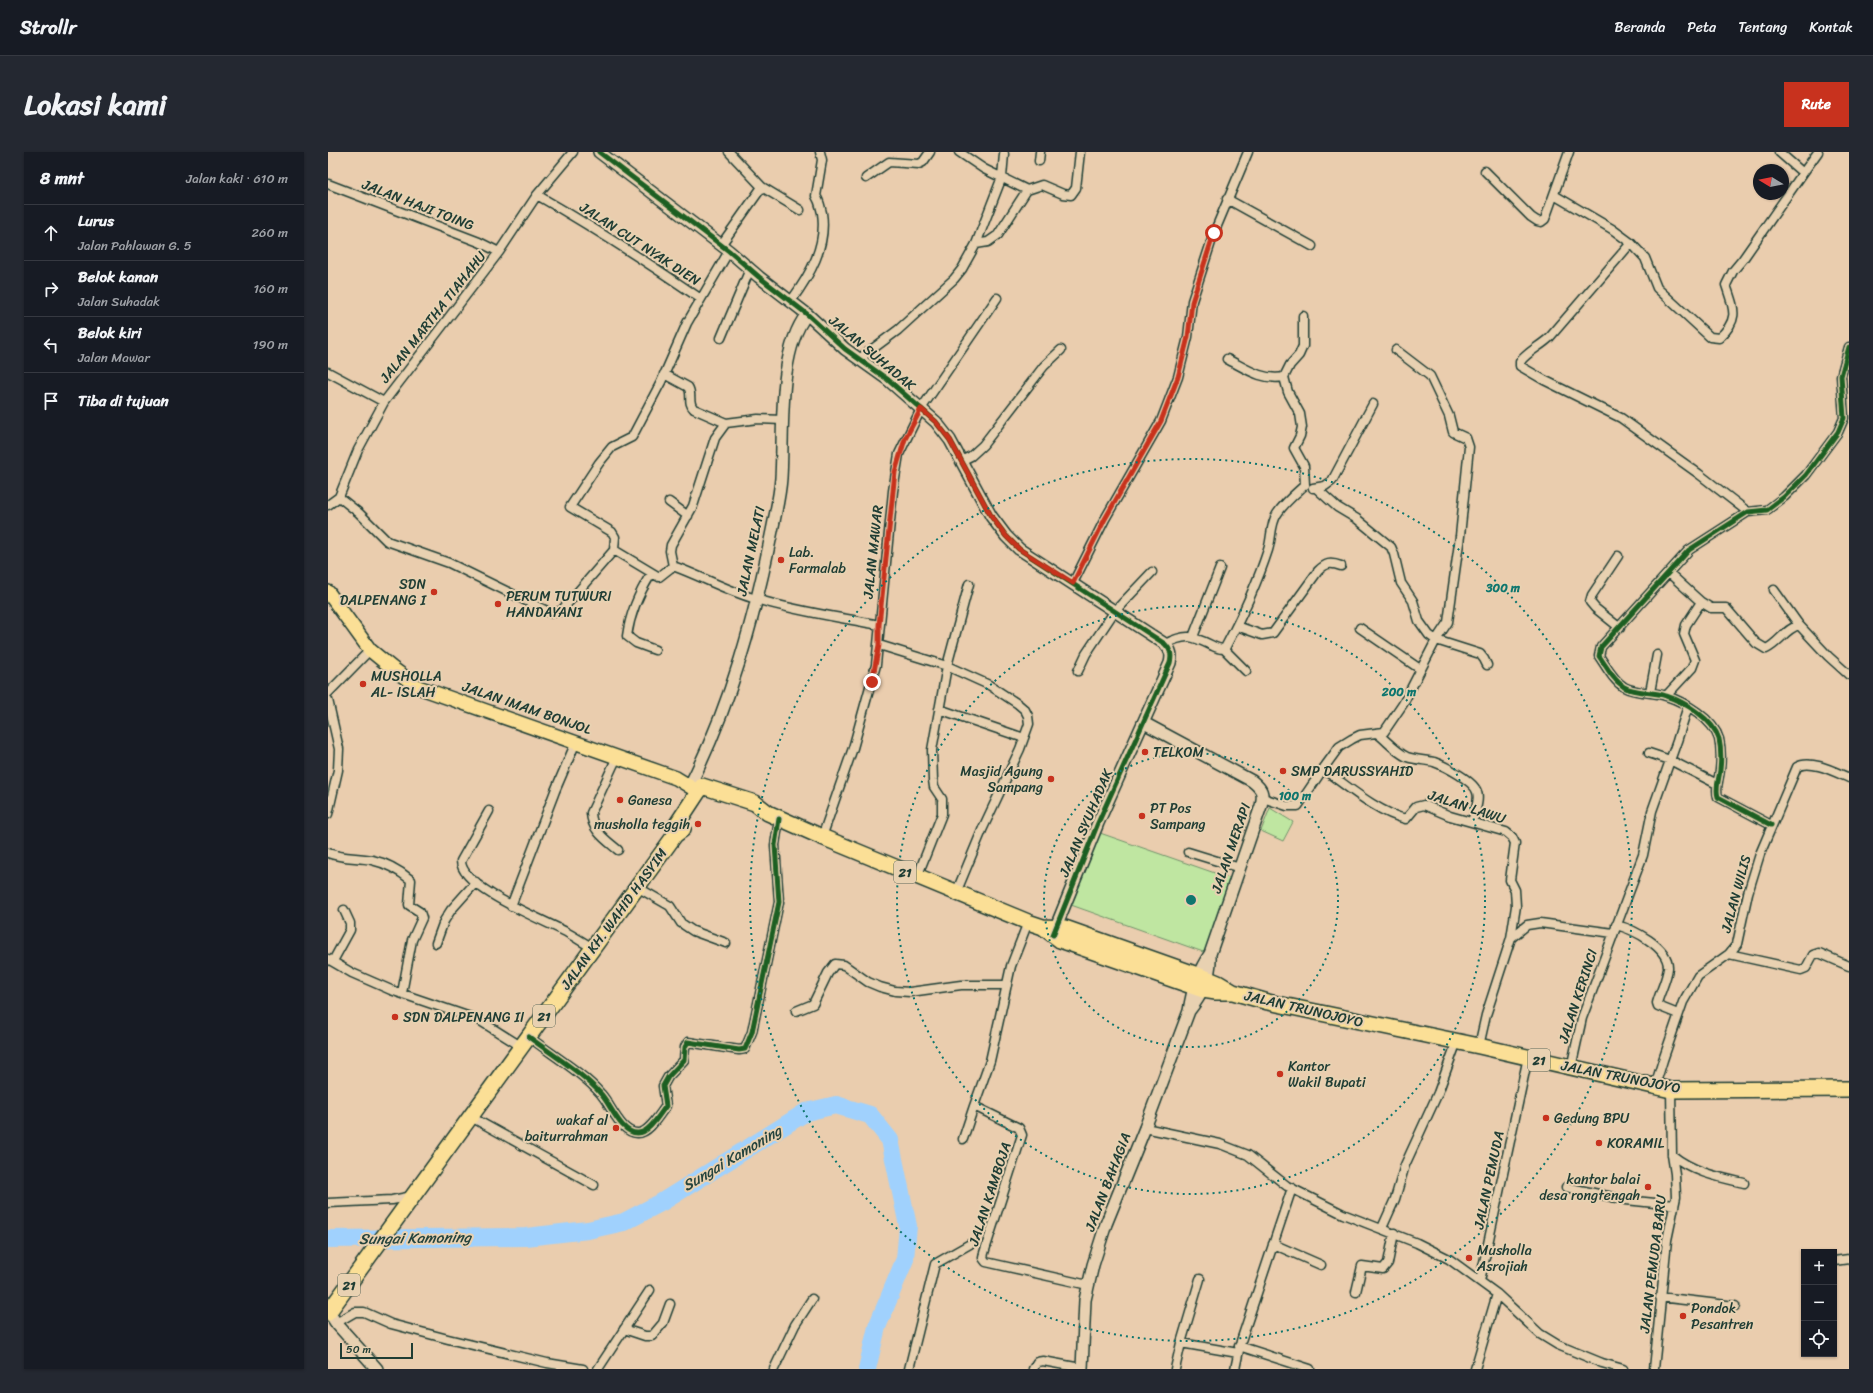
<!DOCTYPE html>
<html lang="id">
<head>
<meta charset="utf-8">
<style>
	body { margin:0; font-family:Sriracha,sans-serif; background:#242831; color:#f1f3f6 }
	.controls { position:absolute; right:12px; bottom:12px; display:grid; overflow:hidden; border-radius:0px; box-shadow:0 1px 3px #0004 }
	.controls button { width:36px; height:36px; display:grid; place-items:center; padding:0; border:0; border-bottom:1px solid #363941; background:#171b24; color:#f1f3f6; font:20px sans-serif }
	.compass { position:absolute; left:1425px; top:12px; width:36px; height:36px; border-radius:50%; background:#171b24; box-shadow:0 1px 3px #0004; rotate:280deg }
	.scale { position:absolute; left:12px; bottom:10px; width:73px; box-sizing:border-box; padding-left:4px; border:2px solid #1f3d34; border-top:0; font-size:11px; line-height:14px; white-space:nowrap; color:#1f3d34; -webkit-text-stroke:3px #e8d1b1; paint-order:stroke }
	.stop { position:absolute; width:12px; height:12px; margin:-9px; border:3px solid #c8321e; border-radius:50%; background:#fff }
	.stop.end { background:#c8321e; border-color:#fff; box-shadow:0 1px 4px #0008 }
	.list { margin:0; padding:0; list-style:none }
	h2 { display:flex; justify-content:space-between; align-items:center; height:52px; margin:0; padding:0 16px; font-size:17px }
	h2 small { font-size:13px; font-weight:400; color:#9ea1a6 }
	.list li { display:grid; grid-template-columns:26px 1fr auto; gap:12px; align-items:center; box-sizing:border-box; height:56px; padding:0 16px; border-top:1px solid #363941 }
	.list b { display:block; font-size:15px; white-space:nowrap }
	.list p { margin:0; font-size:13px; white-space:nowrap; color:#9ea1a6 }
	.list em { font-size:13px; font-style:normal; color:#9ea1a6 }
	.icon { flex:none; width:22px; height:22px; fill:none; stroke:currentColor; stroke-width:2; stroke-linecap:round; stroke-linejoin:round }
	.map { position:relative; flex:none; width:1521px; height:1217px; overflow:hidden; border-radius:0px }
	header { display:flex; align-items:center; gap:24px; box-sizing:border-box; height:56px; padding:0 20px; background:#171b24; border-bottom:1px solid #363941 }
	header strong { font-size:19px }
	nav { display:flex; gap:22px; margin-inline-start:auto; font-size:14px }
	.intro { display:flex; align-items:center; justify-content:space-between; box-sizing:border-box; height:96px; padding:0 24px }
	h1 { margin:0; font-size:28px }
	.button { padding:10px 18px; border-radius:0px; background:#c8321e; color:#fff; font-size:14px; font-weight:700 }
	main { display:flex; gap:24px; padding:0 24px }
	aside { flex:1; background:#171b24; border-radius:0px; box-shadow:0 1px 3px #0004 }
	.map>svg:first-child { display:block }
</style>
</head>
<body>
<header>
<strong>Strollr</strong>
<nav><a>Beranda</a><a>Peta</a><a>Tentang</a><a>Kontak</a></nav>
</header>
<div class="intro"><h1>Lokasi kami</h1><a class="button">Rute</a></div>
<main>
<aside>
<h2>8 mnt<small>Jalan kaki · 610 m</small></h2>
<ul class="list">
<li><svg class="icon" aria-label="ahead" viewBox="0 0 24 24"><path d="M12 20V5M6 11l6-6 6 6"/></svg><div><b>Lurus</b><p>Jalan Pahlawan G. 5</p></div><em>260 m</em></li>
<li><svg class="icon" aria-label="right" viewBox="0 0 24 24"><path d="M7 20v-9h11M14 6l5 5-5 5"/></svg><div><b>Belok kanan</b><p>Jalan Suhadak</p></div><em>160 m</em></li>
<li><svg class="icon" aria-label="left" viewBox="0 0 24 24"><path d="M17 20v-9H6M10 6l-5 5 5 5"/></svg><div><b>Belok kiri</b><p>Jalan Mawar</p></div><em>190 m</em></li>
<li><svg class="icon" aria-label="arrive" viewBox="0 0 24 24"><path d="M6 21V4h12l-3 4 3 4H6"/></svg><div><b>Tiba di tujuan</b></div></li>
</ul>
</aside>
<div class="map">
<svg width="1521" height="1217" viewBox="0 0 1521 1217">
	<rect width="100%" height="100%" fill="#eacdae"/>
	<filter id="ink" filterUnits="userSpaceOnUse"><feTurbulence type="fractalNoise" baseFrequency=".025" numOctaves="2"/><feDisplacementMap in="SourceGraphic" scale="8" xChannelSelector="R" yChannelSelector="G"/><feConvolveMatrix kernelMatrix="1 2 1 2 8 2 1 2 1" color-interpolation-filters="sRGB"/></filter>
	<g filter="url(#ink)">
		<path fill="#bfe6a1" stroke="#6f926a" d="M 942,656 L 965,670 L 955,689 L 933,679 Z
			M 772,681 L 904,727 L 878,801 L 743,753 Z"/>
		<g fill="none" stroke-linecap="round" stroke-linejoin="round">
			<path stroke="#a0d1fd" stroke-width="18" d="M 0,1087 L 198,1085 L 260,1078 L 296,1070 L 334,1050 L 478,960 L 508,953 L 542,963 L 562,988 L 580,1074 L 577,1107 L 549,1175 L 539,1217"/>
			<defs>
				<path id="street" d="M 631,0 L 656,17 L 699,38 L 714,33 L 735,42 L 743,43 L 748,36 L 752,0
					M 711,9 L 712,0
					M 1157,19 L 1203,65 L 1209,69 L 1213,70 L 1217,67 L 1241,0
					M 1475,21 L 1490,0
					M 538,26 L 561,10 L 591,12 L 595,10 L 602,0
					M 0,32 L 151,90 L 171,100
					M 434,35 L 472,58
					M 209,43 C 265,75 319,110 373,147 L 401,99
					M 1226,43 L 1284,77 L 1303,91 L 1317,106 L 1329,136 L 1382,185 L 1391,186 C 1412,167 1406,157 1398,133 L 1405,119 L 1415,107 L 1475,21 L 1451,0
					M 899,47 L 984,94
					M 1303,91 L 1222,185 C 1213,194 1199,200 1192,210 L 1192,214 L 1216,228 L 1293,266 L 1371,322 L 1420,360
					M 648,92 L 660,90 L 670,83 L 699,38
					M 393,93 L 434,35 L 401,0
					M 463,149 C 482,123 499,94 494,61 C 492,54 492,50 488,44 L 494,8 L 492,0
					M 975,164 L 975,194 L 971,203 L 962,213 L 956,225 L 960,240 L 972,262 L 974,275 L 972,284 L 966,296 L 976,314 L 977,333
					M 393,186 L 422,117
					M 531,207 L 570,178 L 626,127 L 634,117 L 648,92 L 674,25 L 676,2
					M 899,207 C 917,216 934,229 956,225
					M 0,220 L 56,250
					M 336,222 L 360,235 C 365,242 359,251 366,257 L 398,271
					M 633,309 L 643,304 L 655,293 L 716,214 L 733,198
					M 985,336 L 997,334 L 1004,329 L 1045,252
					M 988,336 L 1009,355 L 1029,367 L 1063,395 L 1066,402 L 1073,431 L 1085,449 L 1091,469 L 1101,483 L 1108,488 L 1152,502 L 1156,507 L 1159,513
					M 11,345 L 31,361 L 59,389 L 121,411 L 223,461 L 233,459 L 286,398
					M 341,350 L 360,364
					M 0,353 L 11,345 L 30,298 L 56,250 L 171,100 L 209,43 L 245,0
					M 1290,404 L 1264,443 L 1262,450 L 1267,456 L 1292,476
					M 345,414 L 331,425 L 286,398 L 287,385 L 284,380 L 242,355 L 271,311 L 284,295 L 304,285 L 333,230 L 359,171 L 373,147
					M 345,414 C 373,424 399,439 428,447 C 467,459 510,465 551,473
					M 345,414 L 342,399 L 343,393 L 365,354 L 387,286 L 398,271 L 430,267 L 454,268
					M 1341,421 L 1373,450 L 1383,456 L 1398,456 L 1428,491 L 1438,497 C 1451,491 1457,477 1471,473 L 1500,504 L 1521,523
					M 323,422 C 311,441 302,462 299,484 L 308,491 L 327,498
					M 745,431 L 777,367 L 833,269 L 850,225 L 860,185 L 864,149 L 886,81 L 920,0
					M 1446,438 L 1471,473
					M 909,474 L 934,483 L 945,481 L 990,419 C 998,411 1002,410 1013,414
					M 1032,476 L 1092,517
					M 865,485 L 892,416
					M 837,492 C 859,481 864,484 885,494 C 890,496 893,498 897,496 C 914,464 929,432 940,398 C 944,386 942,373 949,362 C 956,351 967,342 977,333
					M 551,493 L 619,514 L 661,533 L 690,552 L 697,558 L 700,564 L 701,572 L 692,597 L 655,676 L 628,741
					M 896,497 L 918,519
					M 750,519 L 758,502 L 786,460 L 824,420
					M 1322,540 L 1329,503
					M 0,541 L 42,498
					M 1338,544 L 1364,516 L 1367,508 L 1356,482 L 1358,473 L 1373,450
					M 0,548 L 11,597 L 10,618 L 0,662
					M 611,557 L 696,586
					M 1050,582 C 1060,590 1068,600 1079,605 C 1088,608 1098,608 1106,610 C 1117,614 1146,629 1149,640 C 1152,649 1146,662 1144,670
					M 1321,601 L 1342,608 L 1389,632
					M 289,605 L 263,661 C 264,679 277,687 290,698
					M 995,617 L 1011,595 L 1024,587 L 1032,583 L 1056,580 L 1075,552 L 1108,488 L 1120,470 L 1132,384 L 1141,295 L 1138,286 L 1125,280 L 1121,264 L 1102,224 L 1068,198
					M 935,646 L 959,654 L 970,654 L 995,617 C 1018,633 1050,661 1078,667 L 1088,655 L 1096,653 L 1122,664 L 1178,680 L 1184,685 L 1187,691 L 1182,728 L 1187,738 L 1188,754 L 1183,786 L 1158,863 L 1151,894
					M 161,659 L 133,709 C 133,736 216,768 238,780 C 247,785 256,791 265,796
					M 1443,673 L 1390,645 C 1387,636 1391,628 1392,618 C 1393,609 1393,596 1391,587 C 1385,567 1357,550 1338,544 C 1325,539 1308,542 1296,535 C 1285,528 1278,514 1271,504 L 1273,495 L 1361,398 L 1420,360 L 1439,358 L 1456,345 L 1478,323 L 1510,280 L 1516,266 L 1513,224 L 1521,195
					M 494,685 L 525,596 L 548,513 L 565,339 L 571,302 L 593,257 L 669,146
					M 860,700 L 912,716
					M 0,701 C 16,707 28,705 44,708 C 58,711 72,719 83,728 L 81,753 L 92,760 L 94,766 L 84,788 L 74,841
					M 589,725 L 614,662 L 614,647 L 606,635 L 605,628 L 604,598 L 619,514 L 641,432
					M 309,735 L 342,754 L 353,771 L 365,779 L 398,791
					M 183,754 L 227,639 L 248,590
					M 700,770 L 683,814 L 662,909 L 646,954 L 691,976 L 694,983 L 656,1101 L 655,1106 L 658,1110 L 760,1133
					M 1288,773 C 1305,777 1341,795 1340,816 C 1339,827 1332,840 1329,851 L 1330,854 L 1350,862
					M 1183,786 L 1199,773 L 1212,771 L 1285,781
					M 108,791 L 116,769 L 123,758 L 148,730
					M 1401,802 L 1473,818 L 1478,816 L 1485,803 L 1491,801 L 1521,814
					M 0,807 L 24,821 L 63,838 L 151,868 L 194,895
					M 5,809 L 22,778 L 22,771 L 16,758
					M 468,859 L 485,852 L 500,821 L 507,812 L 516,813 L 540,830 L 552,835 L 567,839 L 582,840 L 633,833 L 679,833
					M 201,885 C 223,902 255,921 273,942 C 283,953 293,982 310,981 C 321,981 331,963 338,954 L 335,934 L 340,925 L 356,908 L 357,895 L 360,890 L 411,898 L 417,897 L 424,880 L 451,750 L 447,693 L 451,667
					M 1243,916 L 1254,866 L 1315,703 L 1324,659 L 1349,589 L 1360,554
					M 1327,934 L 1335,908 L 1355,850 L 1370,824 L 1401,802 L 1409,792 L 1420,741 L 1432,702 L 1469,615 C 1483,607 1507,620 1521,626
					M 143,965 L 266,1033
					M 817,976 L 892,992 L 920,1003 L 959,1034 L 1015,1062 L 1089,1091 L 1121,1107 L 1169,1142 L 1212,1182 L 1230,1193 L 1274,1211 L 1295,1217
					M 635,987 L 646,954
					M 1344,1003 C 1365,1020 1390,1025 1416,1031
					M 1238,1035 L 1298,1048 L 1346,1053
					M 0,1051 L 64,1048 L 85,1044
					M 1054,1076 L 1067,1047 L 1077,1013 L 1110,941 L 1129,889
					M 945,1092 L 993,1113
					M 1506,1109 L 1521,1107
					M 872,1127 L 853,1191 L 910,1201
					M 1152,1129 L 1200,905
					M 1028,1140 L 1034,1114 L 1055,1117 L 1060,1111 L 1066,1081
					M 1332,1145 L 1407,1154
					M 8,1171 L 27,1160 L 36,1160 L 63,1172 L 120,1187 L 219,1211 L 255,1217
					M 296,1177 L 317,1184 L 324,1184 L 335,1171 L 342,1152
					M 911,1194 L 982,1217
					M 270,1217 L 322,1138
					M 446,1217 L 467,1173 L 484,1147
					M 581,1217 L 607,1112 L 642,1092
					M 705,1217 L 709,1210 L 715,1209 L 753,1216
					M 847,1217 L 853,1191
					M 907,1217 L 913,1189 L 964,1036
					M 1147,1217 L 1169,1142
					M 1326,1217 L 1339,1088 L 1348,1045 L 1347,1022 L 1344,1003 L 1343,938"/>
				<path id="secondary" d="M 271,0 L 401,99 L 431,125 L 479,162 L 517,197 L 559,227 L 608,270 L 622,288 L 663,364 L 678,384 L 691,397 L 837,492 C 843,498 844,503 842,511 L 770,671 L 725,782
					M 361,635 C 403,553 427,464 445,374 C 448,359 452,342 453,326 C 456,279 449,200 479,162
					M 861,859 C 874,843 883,825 882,804
					M 1,1160 L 8,1171 L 49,1217
					M 754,1217 L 757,1148 L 765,1113 L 778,1072 L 817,976 L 861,859 C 864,839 870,819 882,802 L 933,654 C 936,641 934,637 924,629 L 816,571"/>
				<path id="primary" d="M 0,440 L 42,498 L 64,516 L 90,535 L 348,626 L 371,640"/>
				<path id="highway" d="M 347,683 L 349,672 L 374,634 L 427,651 L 440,661 L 494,685 L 700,770 L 715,775 L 737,776 L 878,826 L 890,831 L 905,840 L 940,850 L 1151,894 L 1343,938 L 1521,937
					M 715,775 L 732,788 L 875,838 L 888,840 L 903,840
					M 0,1161 L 347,683 L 355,677"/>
			</defs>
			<use href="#street" stroke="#1f3d34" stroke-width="11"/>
			<use href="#secondary" stroke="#1f3d34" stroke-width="14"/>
			<use href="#primary" stroke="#1f3d34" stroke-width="16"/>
			<use href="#highway" stroke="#1f3d34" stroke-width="18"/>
			<use href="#street" stroke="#e8d1b1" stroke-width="8"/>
			<use href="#secondary" stroke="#e8d1b1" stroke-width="11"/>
			<use href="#primary" stroke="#fbdf96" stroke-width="13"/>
			<use href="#highway" stroke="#fbdf96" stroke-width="15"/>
			<defs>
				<path id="cycleway" d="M 271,0 L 401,99 L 431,125 L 479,162 L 517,197 L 559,227 L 608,270 L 622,288 L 663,364 L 678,384 L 691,397 L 837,492 C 843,498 844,503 842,511 L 770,671 L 725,783
					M 1443,673 L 1390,645 C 1387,636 1391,628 1392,618 C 1393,609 1393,596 1391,587 C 1385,567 1357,550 1338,544 C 1325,539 1308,542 1296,535 C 1285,528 1278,514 1271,504 L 1273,495 L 1361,398 L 1420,360 L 1439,358 L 1456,345 L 1478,323 L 1510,280 L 1516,266 L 1513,224 L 1521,195
					M 201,885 C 223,902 255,921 273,942 C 283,953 293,982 310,981 C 321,981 331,963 338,954 L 335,934 L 340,925 L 356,908 L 357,895 L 360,890 L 411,898 L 417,897 L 424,880 L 451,750 L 447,693 L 451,667"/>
			</defs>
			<use href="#cycleway" stroke="#e8d1b1" stroke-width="8"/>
			<use href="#cycleway" stroke="#1b5e20" stroke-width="5"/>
		</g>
	</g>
	<g fill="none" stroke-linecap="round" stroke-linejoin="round" filter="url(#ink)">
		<path stroke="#c8321e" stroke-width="5" d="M 544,530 L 551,493 L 551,473 L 567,320 L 577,287 L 593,257 L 608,270 L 622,288 L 663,364 L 678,384 L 691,397 L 745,431 L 777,367 L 833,269 L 850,225 L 860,185 L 864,150 L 886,81"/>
	</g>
	<g fill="none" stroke="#0f766e" stroke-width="2" stroke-dasharray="2 4">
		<circle cx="863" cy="748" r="147"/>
		<circle cx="863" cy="748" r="294"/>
		<circle cx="863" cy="748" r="441"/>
	</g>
	<g fill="#c8321e" stroke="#e8d1b1" stroke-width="1.5">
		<circle cx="453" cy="408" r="4"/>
		<circle cx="106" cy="440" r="4"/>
		<circle cx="170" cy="452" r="4"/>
		<circle cx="35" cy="532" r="4"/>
		<circle cx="817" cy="600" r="4"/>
		<circle cx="955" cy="619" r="4"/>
		<circle cx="723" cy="627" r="4"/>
		<circle cx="292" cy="648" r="4"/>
		<circle cx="814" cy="664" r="4"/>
		<circle cx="370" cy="672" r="4"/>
		<circle cx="67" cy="865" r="4"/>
		<circle cx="952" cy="922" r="4"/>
		<circle cx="1218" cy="966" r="4"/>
		<circle cx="288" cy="976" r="4"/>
		<circle cx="1271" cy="991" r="4"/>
		<circle cx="1320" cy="1035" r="4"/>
		<circle cx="1141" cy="1106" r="4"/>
		<circle cx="1355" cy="1164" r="4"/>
	</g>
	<g text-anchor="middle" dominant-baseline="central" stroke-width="4" stroke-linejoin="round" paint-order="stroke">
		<g fill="#e8d1b1" stroke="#5b695a" stroke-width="1">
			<rect x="566" y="709" width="22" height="22" rx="3"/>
			<rect x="205" y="853" width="22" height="22" rx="3"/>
			<rect x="1200" y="897" width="22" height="22" rx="3"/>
			<rect x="10" y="1122" width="22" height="22" rx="3"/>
		</g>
		<g font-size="13" font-weight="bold" fill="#1f3d34">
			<text x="577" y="720">21</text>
			<text x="216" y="864">21</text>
			<text x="1211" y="908">21</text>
			<text x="21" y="1133">21</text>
		</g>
		<g font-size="14" fill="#1f3d34" stroke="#e8d1b1">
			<text transform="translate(90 53) rotate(21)">JALAN HAJI TOING</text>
			<text transform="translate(312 92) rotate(33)">JALAN CUT NYAK DIEN</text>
			<text transform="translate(105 165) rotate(-52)">JALAN MARTHA TIAHAHU</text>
			<text transform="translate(544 201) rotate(40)">JALAN SUHADAK</text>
			<text transform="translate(423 399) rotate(-78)">JALAN MELATI</text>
			<text transform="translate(545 400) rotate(-84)">JALAN MAWAR</text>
			<text transform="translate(199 556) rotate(19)">JALAN IMAM BONJOL</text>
			<text transform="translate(1139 655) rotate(18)">JALAN LAWU</text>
			<text transform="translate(758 671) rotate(-67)">JALAN SYUHADAK</text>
			<text transform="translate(903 696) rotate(-71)">JALAN MERAPI</text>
			<text transform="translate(1408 742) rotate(-75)">JALAN WILIS</text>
			<text transform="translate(286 767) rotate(-54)">JALAN KH. WAHID HASYIM</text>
			<text transform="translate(1250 844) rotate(-72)">JALAN KERINCI</text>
			<text transform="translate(976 857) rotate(13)">JALAN TRUNOJOYO</text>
			<text transform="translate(1293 925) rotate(11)">JALAN TRUNOJOYO</text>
			<text transform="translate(1161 1028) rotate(-78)">JALAN PEMUDA</text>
			<text transform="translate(780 1030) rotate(-69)">JALAN BAHAGIA</text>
			<text transform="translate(662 1042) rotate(-72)">JALAN KAMBOJA</text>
			<text transform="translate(1325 1112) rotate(-83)">JALAN PEMUDA BARU</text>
		</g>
		<g font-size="14" fill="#1f3d34" stroke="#e8d1b1" text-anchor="start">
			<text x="461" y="400">Lab.<tspan x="461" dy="16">Farmalab</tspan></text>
			<text x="98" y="432" text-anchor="end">SDN<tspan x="98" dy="16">DALPENANG I</tspan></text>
			<text x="178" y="444">PERUM TUTWURI<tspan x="178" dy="16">HANDAYANI</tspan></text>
			<text x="43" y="524">MUSHOLLA<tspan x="43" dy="16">AL- ISLAH</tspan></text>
			<text x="825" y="600">TELKOM</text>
			<text x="715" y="619" text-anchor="end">Masjid Agung<tspan x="715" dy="16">Sampang</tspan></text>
			<text x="963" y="619">SMP DARUSSYAHID</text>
			<text x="300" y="648">Ganesa</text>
			<text x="822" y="656">PT Pos<tspan x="822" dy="16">Sampang</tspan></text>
			<text x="362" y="672" text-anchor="end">musholla teggih</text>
			<text x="75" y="865">SDN DALPENANG II</text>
			<text x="960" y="914">Kantor<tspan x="960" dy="16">Wakil Bupati</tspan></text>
			<text x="1226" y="966">Gedung BPU</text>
			<text x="280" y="968" text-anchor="end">wakaf al<tspan x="280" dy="16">baiturrahman</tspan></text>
			<text x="1279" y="991">KORAMIL</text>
			<text x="1312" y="1027" text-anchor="end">kantor balai<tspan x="1312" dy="16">desa rongtengah</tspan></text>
			<text x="1149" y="1098">Musholla<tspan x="1149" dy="16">Asrojiah</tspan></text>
			<text x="1363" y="1156">Pondok<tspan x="1363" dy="16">Pesantren</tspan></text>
		</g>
		<g font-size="15" font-style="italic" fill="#25443e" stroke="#e8d1b1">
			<text transform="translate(404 1006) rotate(-31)">Sungai Kamoning</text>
			<text transform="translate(87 1086) rotate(-1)">Sungai Kamoning</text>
		</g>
	</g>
	<circle cx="863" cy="748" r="6" fill="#0f766e" stroke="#e8d1b1" stroke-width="2"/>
	<g font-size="12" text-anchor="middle" font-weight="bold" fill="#0f766e" stroke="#e8d1b1" stroke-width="4" stroke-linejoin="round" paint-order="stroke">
		<text x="1175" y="440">300 m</text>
		<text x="1071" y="544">200 m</text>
		<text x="967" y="648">100 m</text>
	</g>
</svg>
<div class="controls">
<button>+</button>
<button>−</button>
<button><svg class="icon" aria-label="locate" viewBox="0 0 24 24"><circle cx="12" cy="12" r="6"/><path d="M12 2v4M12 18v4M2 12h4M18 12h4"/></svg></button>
</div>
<svg class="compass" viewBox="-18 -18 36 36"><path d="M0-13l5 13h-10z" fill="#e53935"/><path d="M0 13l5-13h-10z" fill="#9ea1a6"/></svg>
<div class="scale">50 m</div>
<div class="stop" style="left:886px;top:81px"></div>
<div class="stop end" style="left:544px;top:530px"></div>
</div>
</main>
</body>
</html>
